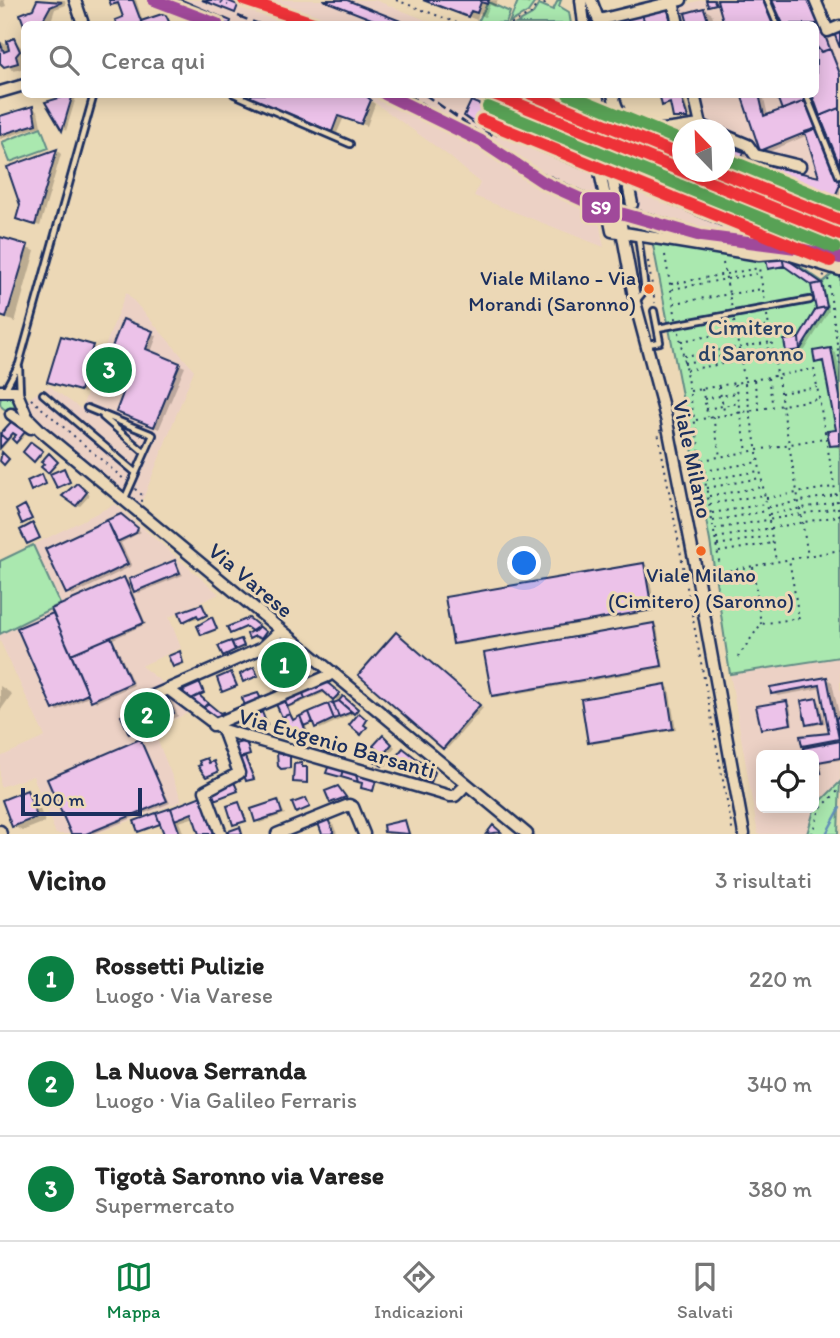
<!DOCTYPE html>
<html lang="it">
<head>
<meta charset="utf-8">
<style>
	body { margin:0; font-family:Itim,sans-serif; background:#f6f6f6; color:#222 }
	.controls { position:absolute; right:21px; bottom:21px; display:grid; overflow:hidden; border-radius:10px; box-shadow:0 4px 18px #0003 }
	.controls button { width:63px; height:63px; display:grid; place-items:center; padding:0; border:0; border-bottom:2px solid #e0e0e0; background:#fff; color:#222; font:35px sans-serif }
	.compass { position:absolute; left:672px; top:119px; width:63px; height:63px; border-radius:50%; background:#fff; box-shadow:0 4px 18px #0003; rotate:337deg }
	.scale { position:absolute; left:21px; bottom:18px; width:121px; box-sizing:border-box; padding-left:7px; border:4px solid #1b2f5e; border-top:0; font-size:19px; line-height:24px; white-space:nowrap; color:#1b2f5e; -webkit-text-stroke:5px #ecd8b6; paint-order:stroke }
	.you { position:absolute; left:525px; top:564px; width:24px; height:24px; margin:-18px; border:5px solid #fff; border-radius:50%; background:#1a73e8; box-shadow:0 0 0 10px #1a73e833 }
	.badge { display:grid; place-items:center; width:46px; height:46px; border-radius:50%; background:#0b8043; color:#fff; font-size:23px; font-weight:700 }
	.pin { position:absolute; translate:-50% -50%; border:4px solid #fff; box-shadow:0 2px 7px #0006 }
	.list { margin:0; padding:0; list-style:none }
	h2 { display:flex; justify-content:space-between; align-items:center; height:91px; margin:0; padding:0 28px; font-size:30px }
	h2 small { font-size:23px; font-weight:400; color:#767676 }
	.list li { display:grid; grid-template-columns:46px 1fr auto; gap:21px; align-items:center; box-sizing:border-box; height:105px; padding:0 28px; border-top:2px solid #e0e0e0 }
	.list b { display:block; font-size:26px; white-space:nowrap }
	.list p { margin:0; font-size:23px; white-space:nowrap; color:#767676 }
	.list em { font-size:23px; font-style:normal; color:#767676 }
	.icon { flex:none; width:38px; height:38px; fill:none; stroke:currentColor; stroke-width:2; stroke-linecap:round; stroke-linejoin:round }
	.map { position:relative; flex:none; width:840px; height:834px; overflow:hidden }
	.search { position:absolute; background:#fff; box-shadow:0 4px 18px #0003; left:21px; right:21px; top:21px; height:77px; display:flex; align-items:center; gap:18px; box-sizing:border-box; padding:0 24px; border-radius:10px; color:#767676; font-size:26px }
	.sheet { height:406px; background:#fff }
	nav { display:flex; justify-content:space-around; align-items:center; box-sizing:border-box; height:98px; border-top:2px solid #e0e0e0; background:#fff; font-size:19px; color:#767676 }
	nav a { display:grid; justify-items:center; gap:4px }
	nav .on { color:#0b8043 }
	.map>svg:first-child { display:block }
</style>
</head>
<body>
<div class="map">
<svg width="840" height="834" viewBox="0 0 840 834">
	<rect width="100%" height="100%" fill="#ecd8b6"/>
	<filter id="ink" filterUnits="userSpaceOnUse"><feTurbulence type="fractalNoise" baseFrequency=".0143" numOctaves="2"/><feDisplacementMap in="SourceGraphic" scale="14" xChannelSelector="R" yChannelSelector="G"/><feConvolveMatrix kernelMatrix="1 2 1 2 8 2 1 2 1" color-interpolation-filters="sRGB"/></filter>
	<g filter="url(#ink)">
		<path fill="#ecd1c5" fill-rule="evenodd" d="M 150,0 L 375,0 L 436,24 L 212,24 Z
			M 701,0 L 811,0 L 826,36 L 840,31 L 840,262 L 795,252 L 760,251 L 700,241 L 642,226 L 624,152 L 627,126 L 682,147 L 682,172 L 724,172 L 724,130 L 697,129 L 698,95 L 816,94 L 816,24 L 683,24 L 679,6 Z
			M 364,95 L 591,95 L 604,172 L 600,195 L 593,193 L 604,247 L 474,196 L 480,183 L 449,156 Z
			M 126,292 L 194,370 L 141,504 L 43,428 L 35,421 L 26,400 L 49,386 L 81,409 Z
			M 115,504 L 219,594 L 169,617 L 181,648 L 141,666 L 197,709 L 153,729 L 182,801 L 95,834 L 56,834 L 33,776 L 0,787 L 0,757 L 45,737 L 0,641 L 0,634 L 60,604 L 33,545 Z
			M 840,657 L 840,782 L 815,807 L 807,834 L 758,834 L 730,674 ZM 761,755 L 814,755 L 814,808 L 761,808 Z"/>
		<path fill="#aae8af" stroke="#628c86" stroke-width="2" d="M 529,0 L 535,2 L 528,12 L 509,23 L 518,1 Z
			M 558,0 L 561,0 L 559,6 L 569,12 L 571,24 L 516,24 L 532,15 L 539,4 L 553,10 Z
			M 488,2 L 510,12 L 506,23 L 477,24 Z
			M 41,127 L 49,148 L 10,162 L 2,142 Z
			M 662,244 L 761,259 L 783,255 L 823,282 L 835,272 L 840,275 L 840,657 L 730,674 L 710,541 L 653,245 Z
			M0 402a8 8 0 1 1 16 0a8 8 0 1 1-16 0Z
			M 33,545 L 60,604 L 0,634 L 0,561 Z
			M 840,782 L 838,834 L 807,834 L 815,807 Z"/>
		<path fill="#0003" fill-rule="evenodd" d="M 0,0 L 4,0 L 6,6 L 0,8 Z
			M 39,0 L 65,0 L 66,5 L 55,9 L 50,24 L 26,24 Z
			M 111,0 L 136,0 L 143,22 L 165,14 L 172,24 L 119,24 L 117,21 L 125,18 L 120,5 L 116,6 Z
			M 423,0 L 498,0 L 495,7 L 490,5 L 485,17 L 479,14 L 477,20 Z
			M 515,0 L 531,0 L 529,5 Z
			M 719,0 L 765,0 L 775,24 L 725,24 Z
			M 773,0 L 812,0 L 840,70 L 840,162 L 812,94 L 816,94 L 816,24 L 783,24 Z
			M 667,9 L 675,24 L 610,24 Z
			M 704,9 L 712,14 L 715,24 L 690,24 L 687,14 Z
			M 14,40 L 24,50 L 24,68 L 14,71 L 0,60 L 0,41 L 10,47 Z
			M 362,94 L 375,104 L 367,126 L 344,117 L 337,133 L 258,100 Z
			M 666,94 L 683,94 L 690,119 L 675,117 L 672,105 L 664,104 Z
			M 743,94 L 763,94 L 768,116 L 784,111 L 778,94 L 804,94 L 840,181 L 840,196 L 763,180 L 724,166 L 743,153 L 746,155 L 745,160 L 758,165 L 824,178 L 808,135 L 766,153 L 761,150 Z
			M 73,95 L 76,97 L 66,131 L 48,103 Z
			M 472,104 L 525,127 L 520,140 L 500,131 L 497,137 L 492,134 Z
			M 32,108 L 38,111 L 41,126 L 0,139 L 0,118 Z
			M 57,151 L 61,154 L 40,226 L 23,221 L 18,219 L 22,205 L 9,168 Z
			M 544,152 L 589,153 L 594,156 L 589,171 Z
			M 650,195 L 730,204 L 735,207 L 726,227 Z
			M 0,239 L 35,251 L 15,322 L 0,316 Z
			M 782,258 L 824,285 L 829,311 L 805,350 L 787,351 L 800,339 L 817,310 L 813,284 L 788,266 L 770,268 Z
			M 124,321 L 157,336 L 151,352 L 185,367 L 159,429 L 123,414 L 128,385 Z
			M 62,338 L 98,350 L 85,393 L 55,384 Z
			M 831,350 L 836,353 L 840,375 L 840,452 L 839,448 L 831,445 L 838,431 L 826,364 L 816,362 Z
			M 12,423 L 26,434 L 19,442 L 15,439 L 18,429 L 0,451 L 0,438 Z
			M 71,488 L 81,488 L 90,495 L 80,506 L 65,496 Z
			M 125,518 L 141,532 L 121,543 L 132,566 L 73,595 L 67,592 Z
			M 174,561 L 183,575 L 139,593 L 131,588 L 146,624 L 113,639 L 134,685 L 96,702 L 91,696 L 58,711 L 54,709 L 20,629 L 124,579 L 133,584 Z
			M 644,564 L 648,566 L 655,611 L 458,645 L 454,643 Z
			M 201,606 L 208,616 L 185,621 Z
			M 212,619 L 218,630 L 205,635 L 203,634 Z
			M 251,621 L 267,634 L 264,638 L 250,638 L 256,633 L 249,627 L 231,632 Z
			M 654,624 L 657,627 L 664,668 L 497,697 L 494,695 Z
			M 400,636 L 483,708 L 447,749 L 444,747 Z
			M 240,641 L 245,647 L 224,655 L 220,647 Z
			M 180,653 L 185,664 L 177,667 L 175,666 Z
			M 827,679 L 832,682 L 840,719 L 840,760 L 821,763 L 823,774 L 814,776 L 814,755 L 806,755 L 805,749 L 810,749 L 803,745 L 831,735 L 822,688 L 778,696 L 772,693 Z
			M 328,685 L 359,711 L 320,729 L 315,722 L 306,726 L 310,738 L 300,742 L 290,731 L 278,703 ZM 327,692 L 338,701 L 295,721 L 288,708 Z
			M 0,686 L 12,694 L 0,711 Z
			M 665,686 L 669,688 L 676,730 L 593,744 L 590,742 Z
			M 166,697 L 172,700 L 178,716 L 136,736 L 130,733 Z
			M 816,700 L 820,702 L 825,723 L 811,726 L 807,724 Z
			M 786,703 L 790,705 L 793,725 L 762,728 Z
			M 262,714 L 268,726 L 256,732 L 254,731 Z
			M 387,739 L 395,747 L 389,754 L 393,758 L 386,766 L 373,758 Z
			M 140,741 L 170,803 L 93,834 L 73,834 Z
			M 246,743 L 251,756 L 246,757 L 255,780 L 249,781 L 237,745 Z
			M 407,752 L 423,765 L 415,775 L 395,760 Z
			M 234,784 L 239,792 L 216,799 Z
			M 27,792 L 35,797 L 45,822 L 22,831 L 14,826 Z
			M 201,798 L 206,801 L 218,834 L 201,834 L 195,817 L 179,822 L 184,834 L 166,834 L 162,825 L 139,831 L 156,815 L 159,817 Z
			M 278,802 L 285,814 L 260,823 L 256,821 Z
			M 328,821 L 333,824 L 337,834 L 324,834 Z
			M 405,822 L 411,834 L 388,834 L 385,826 Z"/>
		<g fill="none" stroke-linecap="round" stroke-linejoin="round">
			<path stroke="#638fb7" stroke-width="2.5" d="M 826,834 L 840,808"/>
		</g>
		<path fill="#ecc2e9" stroke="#1b2f5e" stroke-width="2" d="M 37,0 L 62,2 L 50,7 L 44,18 L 46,24 L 24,25 L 20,14 L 33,9 Z
			M 109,0 L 133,0 L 142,24 L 117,24 L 115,20 L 123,17 L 118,3 L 111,5 Z
			M 158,0 L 182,0 L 231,21 L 230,24 L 222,24 Z
			M 202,0 L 226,0 L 238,5 L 235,13 Z
			M 323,0 L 347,0 L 408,24 L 384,24 Z
			M 423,0 L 489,0 L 487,4 L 481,2 L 477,13 L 471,11 L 468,17 Z
			M 706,0 L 714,0 L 716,4 L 708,6 Z
			M 717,0 L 764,0 L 775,24 L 724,24 Z
			M 772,0 L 811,0 L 830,49 L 821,52 L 816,46 L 816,24 L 783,24 Z
			M 667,7 L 672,24 L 645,24 L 642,14 Z
			M 704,8 L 709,24 L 688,24 L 685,13 Z
			M 165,13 L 170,24 L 142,24 L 141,21 Z
			M 642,14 L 645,24 L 629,24 L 627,18 Z
			M 627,18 L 629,24 L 615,24 L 614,22 Z
			M 840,31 L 840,48 L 834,33 Z
			M 14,38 L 20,51 L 16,56 L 18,63 L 4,67 L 0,63 L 0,42 L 4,52 L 9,50 L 7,41 Z
			M 816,46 L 821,52 L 830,49 L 840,74 L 840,108 L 820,116 L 812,94 L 816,94 Z
			M 73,94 L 62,131 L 45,102 Z
			M 252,94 L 364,94 L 371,100 L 361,124 L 338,116 L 332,132 L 250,98 Z
			M 680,94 L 688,118 L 673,118 L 670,103 L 662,106 L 660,97 Z
			M 741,94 L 759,94 L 764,116 L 805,101 L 817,128 L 760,151 Z
			M 776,94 L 802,94 L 805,101 L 782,110 Z
			M 471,101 L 521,122 L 514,139 L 495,129 L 491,135 L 464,116 Z
			M 33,106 L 36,124 L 0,135 L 0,116 Z
			M 840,108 L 840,166 L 820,116 Z
			M 817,128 L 840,185 L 836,194 L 831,196 L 756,177 L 758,163 L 819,177 L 805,132 Z
			M 542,135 L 590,152 L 584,170 L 536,150 Z
			M 724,145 L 744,152 L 736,172 L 724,167 Z
			M 57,149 L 35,225 L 16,219 L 20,205 L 7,167 Z
			M 742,157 L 758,163 L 756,177 L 737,171 Z
			M 653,169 L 731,202 L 721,226 L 643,193 Z
			M 0,237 L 28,245 L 6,318 L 0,316 Z
			M 782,256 L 822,283 L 811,285 L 784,266 Z
			M 782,256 L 784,266 L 768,269 L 766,260 Z
			M 822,283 L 827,307 L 816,309 L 811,285 Z
			M 827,307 L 800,350 L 799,338 L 816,309 Z
			M 123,319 L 153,331 L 146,349 L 180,363 L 154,427 L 116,412 L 126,385 L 101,375 Z
			M 61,336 L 93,345 L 80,391 L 47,382 Z
			M 799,338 L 800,350 L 786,352 L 784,340 Z
			M 831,348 L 840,397 L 840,445 L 830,446 L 827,431 L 836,430 L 823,361 L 815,363 L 813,351 Z
			M 12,421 L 25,432 L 16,443 L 12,439 L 16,435 L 13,433 L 7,440 L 0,434 Z
			M 0,434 L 7,440 L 0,448 Z
			M 31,442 L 43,451 L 34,462 L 23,452 Z
			M 2,452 L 9,459 L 4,465 L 0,461 Z
			M 49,453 L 58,462 L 48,473 L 41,467 L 44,464 L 41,462 Z
			M 64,468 L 70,482 L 57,488 L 50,474 Z
			M 42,474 L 46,484 L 31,491 L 27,481 Z
			M 77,483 L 87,492 L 76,506 L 62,496 Z
			M 25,505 L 32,519 L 22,524 L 16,510 Z
			M 121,514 L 138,528 L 136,533 L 117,542 L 107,520 Z
			M 107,520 L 128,564 L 66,594 L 45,549 Z
			M 33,523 L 40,538 L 27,544 L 20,530 Z
			M 175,560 L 180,573 L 134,592 L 129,579 Z
			M 644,563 L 652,610 L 453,644 L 445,597 Z
			M 124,577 L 144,623 L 71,654 L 51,609 Z
			M 202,604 L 207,615 L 199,619 L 197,615 L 183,622 L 179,612 Z
			M 53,613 L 88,694 L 53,710 L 17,628 Z
			M 212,617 L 217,629 L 201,635 L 197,626 Z
			M 249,618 L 259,626 L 253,632 L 246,627 L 230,634 L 227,627 Z
			M 654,623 L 662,666 L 492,696 L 484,653 Z
			M 259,626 L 266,632 L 261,639 L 255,636 L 249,639 L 247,634 Z
			M 396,632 L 480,705 L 443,749 L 358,675 Z
			M 111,637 L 131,683 L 91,701 L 71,654 Z
			M 241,639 L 244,646 L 235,650 L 232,642 Z
			M 231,641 L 235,650 L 223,656 L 218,646 Z
			M 180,651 L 183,663 L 173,667 L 168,656 Z
			M 284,653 L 314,678 L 299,685 L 281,670 L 273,673 L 268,660 Z
			M 254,667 L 258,676 L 243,682 L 240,674 Z
			M 231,672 L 237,686 L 222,692 L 217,678 Z
			M 827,677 L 839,739 L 802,746 L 800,736 L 829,733 L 820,685 L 771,694 L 770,687 Z
			M 292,678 L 299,685 L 290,689 L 286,681 Z
			M 324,680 L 340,693 L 333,700 L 323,691 L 305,699 L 302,690 Z
			M 286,682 L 290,689 L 282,692 L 279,685 Z
			M 200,683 L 204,693 L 189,700 L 183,695 L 184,690 Z
			M 666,684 L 673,729 L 588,743 L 581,699 Z
			M 302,690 L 305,699 L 287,707 L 284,698 Z
			M 258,693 L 262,701 L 246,708 L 242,698 Z
			M 166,695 L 174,713 L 129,734 L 121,716 Z
			M 199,695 L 208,703 L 201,710 L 189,700 Z
			M 343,696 L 358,709 L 354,714 L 339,701 Z
			M 284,698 L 290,714 L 282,717 L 275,702 Z
			M 817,698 L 822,722 L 806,725 L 801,701 Z
			M 339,701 L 352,712 L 339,717 L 333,703 Z
			M 787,701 L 791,724 L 761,729 L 756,706 Z
			M 333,702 L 339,717 L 334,719 L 328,704 Z
			M 208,703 L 220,713 L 223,712 L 226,718 L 216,722 L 201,710 Z
			M 328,704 L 334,719 L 315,728 L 309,712 Z
			M 262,712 L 267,725 L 252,732 L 247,719 Z
			M 309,712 L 313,722 L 304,726 L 300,716 Z
			M 359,713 L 367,720 L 364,725 L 367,727 L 361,735 L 349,725 Z
			M 290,714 L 293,720 L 300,716 L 308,737 L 295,742 L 292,731 L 289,732 L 282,717 Z
			M 840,717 L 840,740 L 836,718 Z
			M 383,735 L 392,744 L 386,751 L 391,755 L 382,766 L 370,758 L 377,750 L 373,746 Z
			M 140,739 L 167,801 L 86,834 L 71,834 L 47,779 Z
			M 246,741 L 250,755 L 239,758 L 235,744 Z
			M 840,741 L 840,758 L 818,762 L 821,773 L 814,774 L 814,755 L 804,755 L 803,748 Z
			M 403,748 L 421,762 L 410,774 L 393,760 Z
			M 277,753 L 290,756 L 290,768 L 281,769 L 278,766 Z
			M 245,757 L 254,779 L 246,781 L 239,758 Z
			M 207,758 L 209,763 L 214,761 L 218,772 L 206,777 L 198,766 L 201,765 L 199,761 Z
			M 302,763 L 302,767 L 307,767 L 307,783 L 293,782 L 294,764 Z
			M 329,765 L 343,769 L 341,777 L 326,773 Z
			M 428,766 L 435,772 L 430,785 L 418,777 Z
			M 343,769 L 355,772 L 358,782 L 341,777 Z
			M 356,775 L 376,780 L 373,791 L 361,788 L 362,783 L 358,782 Z
			M 234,782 L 238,791 L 214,800 L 211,791 Z
			M 338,786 L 346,797 L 330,803 L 325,791 Z
			M 27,790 L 37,817 L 12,827 L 2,800 Z
			M 201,796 L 214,834 L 199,834 L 192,813 L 175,820 L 171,808 Z
			M 306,798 L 310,807 L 296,813 L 292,803 Z
			M 278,800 L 282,813 L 255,822 L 251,809 Z
			M 239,802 L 246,821 L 233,825 L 227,806 Z
			M 171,808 L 175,820 L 180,834 L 164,834 L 156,813 Z
			M 156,813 L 160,824 L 138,832 L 134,821 Z
			M 328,819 L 334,834 L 322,834 L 318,823 Z
			M 405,820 L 409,834 L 384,832 L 383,825 Z
			M 493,825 L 501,832 L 486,834 Z
			M 240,827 L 242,834 L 229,834 L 229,831 Z"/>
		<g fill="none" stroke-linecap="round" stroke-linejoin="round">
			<path stroke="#c2b6a4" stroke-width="10" stroke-dasharray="10 5" stroke-linecap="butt" d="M 584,94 L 600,172
				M 632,204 L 637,228"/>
			<defs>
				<path id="service" d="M 767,0 L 777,24
					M 234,94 L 350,144
					M 806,94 L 839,176
					M 635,302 L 645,290 L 638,235
					M 658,328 L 810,300
					M 648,344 L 660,342 L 654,311
					M 19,367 L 20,393
					M 6,388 L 19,364 L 94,94
					M 43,394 L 136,473
					M 87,408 L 153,435 L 125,498
					M 103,417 L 145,453"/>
				<path id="minor" d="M 75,0 L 83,24
					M 581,0 L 584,24
					M 591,0 L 600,24
					M 815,0 L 828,31 L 840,26
					M 673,2 L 678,24
					M 599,20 L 681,0
					M 0,92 L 24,85
					M 597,94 L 635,302 L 667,422 L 694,559 L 744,834
					M 613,94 C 623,146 664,128 701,125
					M 694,94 L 701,125
					M 701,125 L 711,130
					M 724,135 L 748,145 L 755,155 L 800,166
					M 600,172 L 612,231 L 759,255 L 784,253 L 840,270
					M 629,189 L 632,204
					M 0,391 L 16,391 L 27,417 L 41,431 L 527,834
					M 11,414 L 31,428
					M 168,689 L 223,730 L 450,796 L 455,796 L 462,789
					M 141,701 L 262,648 L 277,634
					M 213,725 L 328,676
					M 0,831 L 1,834
					M 221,834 L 205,791 L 239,773 L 223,730
					M 277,834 L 349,805 L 353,807 L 364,834"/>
			</defs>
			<use href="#service" stroke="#1b2f5e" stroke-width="10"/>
			<use href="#minor" stroke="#1b2f5e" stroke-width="15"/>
			<path stroke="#1b2f5e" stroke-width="2" stroke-dasharray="2 5" stroke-linecap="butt" d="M 214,0 L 228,5
				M 396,0 L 460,24
				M 214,18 L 224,22
				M 511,24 L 531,14 L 538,2 L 545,4 L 546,0
				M 665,255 L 676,319
				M 648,261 L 655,303
				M 723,263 L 732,309
				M 823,275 L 828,278 L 840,365
				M 671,284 L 759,268 L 765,302
				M 672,289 L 760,273
				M 674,303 L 762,289
				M 767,315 L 808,556
				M 734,321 L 776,561
				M 679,332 L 721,572 L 840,550
				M 681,341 L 769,326
				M 684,356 L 772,342
				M 684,363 L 771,348
				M 686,370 L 740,361
				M 768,378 L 773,407
				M 754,380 L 759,408
				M 735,384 L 747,451
				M 719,387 L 725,415
				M 702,389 L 708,417
				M 690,391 L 814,369 L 840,519
				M 781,393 L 817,387
				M 31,399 L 126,481
				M 704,399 L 736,393
				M 706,409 L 739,403
				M 713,417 L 720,456
				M 696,420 L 818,399
				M 661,430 L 658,432 L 733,834
				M 702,460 L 824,438
				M 704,471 L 758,462
				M 706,480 L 759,471
				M 707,488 L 760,478
				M 135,489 L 142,495 L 142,502
				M 709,496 L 762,487
				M 766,498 L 833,487
				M 710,504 L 763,495
				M 768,507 L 835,495
				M 712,513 L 765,504
				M 769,514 L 836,502
				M 713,521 L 766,511
				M 715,529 L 837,508
				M 716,538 L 838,516
				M 717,545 L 770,536
				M 719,552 L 772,543
				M 753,567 L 761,624
				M 738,657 L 761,624 L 799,618 L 789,559
				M 812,834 L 820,809 L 840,789"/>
			<use href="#service" stroke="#ecd8b6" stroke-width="4.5"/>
			<use href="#minor" stroke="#ecd8b6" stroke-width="10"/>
			<path stroke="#1b2f5e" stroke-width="2.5" stroke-dasharray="10 5" stroke-linecap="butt" d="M 238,16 L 259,24
				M 407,94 L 431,109
				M 424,94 L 526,165 L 594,197 L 703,229 L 798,242 L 840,253
				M 523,94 L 566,111"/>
			<defs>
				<path id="rail-1" d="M 154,0 L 217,24
					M 385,94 L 481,141 L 543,182 L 596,206 L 701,236 L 796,248 L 840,258"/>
				<path id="rail-2" d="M 244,0 L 316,24
					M 494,94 L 682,171
					M 684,172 L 840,235"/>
				<path id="rail-3" d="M 488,107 L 677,184
					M 679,185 L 835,248"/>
				<path id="rail-4" d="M 531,94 L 682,156
					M 720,172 L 840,220"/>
				<path id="rail-5" d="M 482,120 L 671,197
					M 674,198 L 830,261"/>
				<path id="rail-6" d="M 568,94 L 682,141
					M 724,158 L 840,205"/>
			</defs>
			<use href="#rail-1" stroke="#ecd8b6" stroke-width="18"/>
			<use href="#rail-2" stroke="#ecd8b6" stroke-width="18"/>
			<use href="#rail-3" stroke="#ecd8b6" stroke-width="18"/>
			<use href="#rail-4" stroke="#ecd8b6" stroke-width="18"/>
			<use href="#rail-5" stroke="#ecd8b6" stroke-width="18"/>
			<use href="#rail-6" stroke="#ecd8b6" stroke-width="18"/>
			<use href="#rail-1" stroke="#a0499a" stroke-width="12"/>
			<use href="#rail-2" stroke="#ee3338" stroke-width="12"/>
			<use href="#rail-3" stroke="#59a154" stroke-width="12"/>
			<use href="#rail-4" stroke="#ee3338" stroke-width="12"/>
			<use href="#rail-5" stroke="#ee3338" stroke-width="12"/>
			<use href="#rail-6" stroke="#59a154" stroke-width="12"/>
		</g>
	</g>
	<g fill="#f26522" stroke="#ecd8b6" stroke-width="2.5">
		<circle cx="649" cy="289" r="6"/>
		<circle cx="701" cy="551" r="6"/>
	</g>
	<g text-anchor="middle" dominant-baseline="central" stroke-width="6" stroke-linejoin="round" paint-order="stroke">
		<g font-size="21" fill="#1b2f5e" stroke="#ecd8b6" text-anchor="end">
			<text x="636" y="277">Viale Milano - Via<tspan x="636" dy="26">Morandi (Saronno)</tspan></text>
			<text x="701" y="574" text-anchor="middle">Viale Milano<tspan x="701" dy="26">(Cimitero) (Saronno)</tspan></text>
		</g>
		<g font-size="23" fill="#294266" stroke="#ecd8b6">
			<text x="751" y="327">Cimitero<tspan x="751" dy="26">di Saronno</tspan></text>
		</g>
		<g font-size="23" fill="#1b2f5e" stroke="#ecd8b6">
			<text transform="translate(693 459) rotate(78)">Viale Milano</text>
			<text transform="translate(251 580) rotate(40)">Via Varese</text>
			<text transform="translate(337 743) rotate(16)">Via Eugenio Barsanti</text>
		</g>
	</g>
	<rect stroke="#ecd8b6" stroke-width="2.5" x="581" y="191" width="40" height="33" rx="7" fill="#a0499a"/>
	<g font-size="19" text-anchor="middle" font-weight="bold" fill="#fff">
		<text x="601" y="214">S9</text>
	</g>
</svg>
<div class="controls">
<button><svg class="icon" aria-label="locate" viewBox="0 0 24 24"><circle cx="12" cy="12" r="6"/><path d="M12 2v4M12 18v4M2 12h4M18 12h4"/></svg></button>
</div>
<svg class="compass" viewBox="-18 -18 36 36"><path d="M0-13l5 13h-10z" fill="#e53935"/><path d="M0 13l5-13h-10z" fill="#767676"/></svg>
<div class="scale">100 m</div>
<div class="you"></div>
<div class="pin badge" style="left:284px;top:665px">1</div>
<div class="pin badge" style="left:147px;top:715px">2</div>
<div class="pin badge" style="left:109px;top:370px">3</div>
<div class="search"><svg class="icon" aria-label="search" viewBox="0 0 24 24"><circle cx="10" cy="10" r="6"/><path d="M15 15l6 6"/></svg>Cerca qui</div>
</div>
<section class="sheet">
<h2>Vicino<small>3 risultati</small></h2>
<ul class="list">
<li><span class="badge">1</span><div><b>Rossetti Pulizie</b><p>Luogo · Via Varese</p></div><em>220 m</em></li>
<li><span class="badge">2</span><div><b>La Nuova Serranda</b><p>Luogo · Via Galileo Ferraris</p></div><em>340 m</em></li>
<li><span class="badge">3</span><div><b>Tigotà Saronno via Varese</b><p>Supermercato</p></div><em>380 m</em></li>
</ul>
</section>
<nav>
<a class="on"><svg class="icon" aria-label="map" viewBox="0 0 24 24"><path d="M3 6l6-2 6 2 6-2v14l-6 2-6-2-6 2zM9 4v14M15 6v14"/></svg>Mappa</a>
<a><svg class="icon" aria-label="directions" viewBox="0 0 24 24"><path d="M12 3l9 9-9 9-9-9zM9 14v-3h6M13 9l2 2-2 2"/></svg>Indicazioni</a>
<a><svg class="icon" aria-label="saved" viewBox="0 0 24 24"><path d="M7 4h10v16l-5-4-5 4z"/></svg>Salvati</a>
</nav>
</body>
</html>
